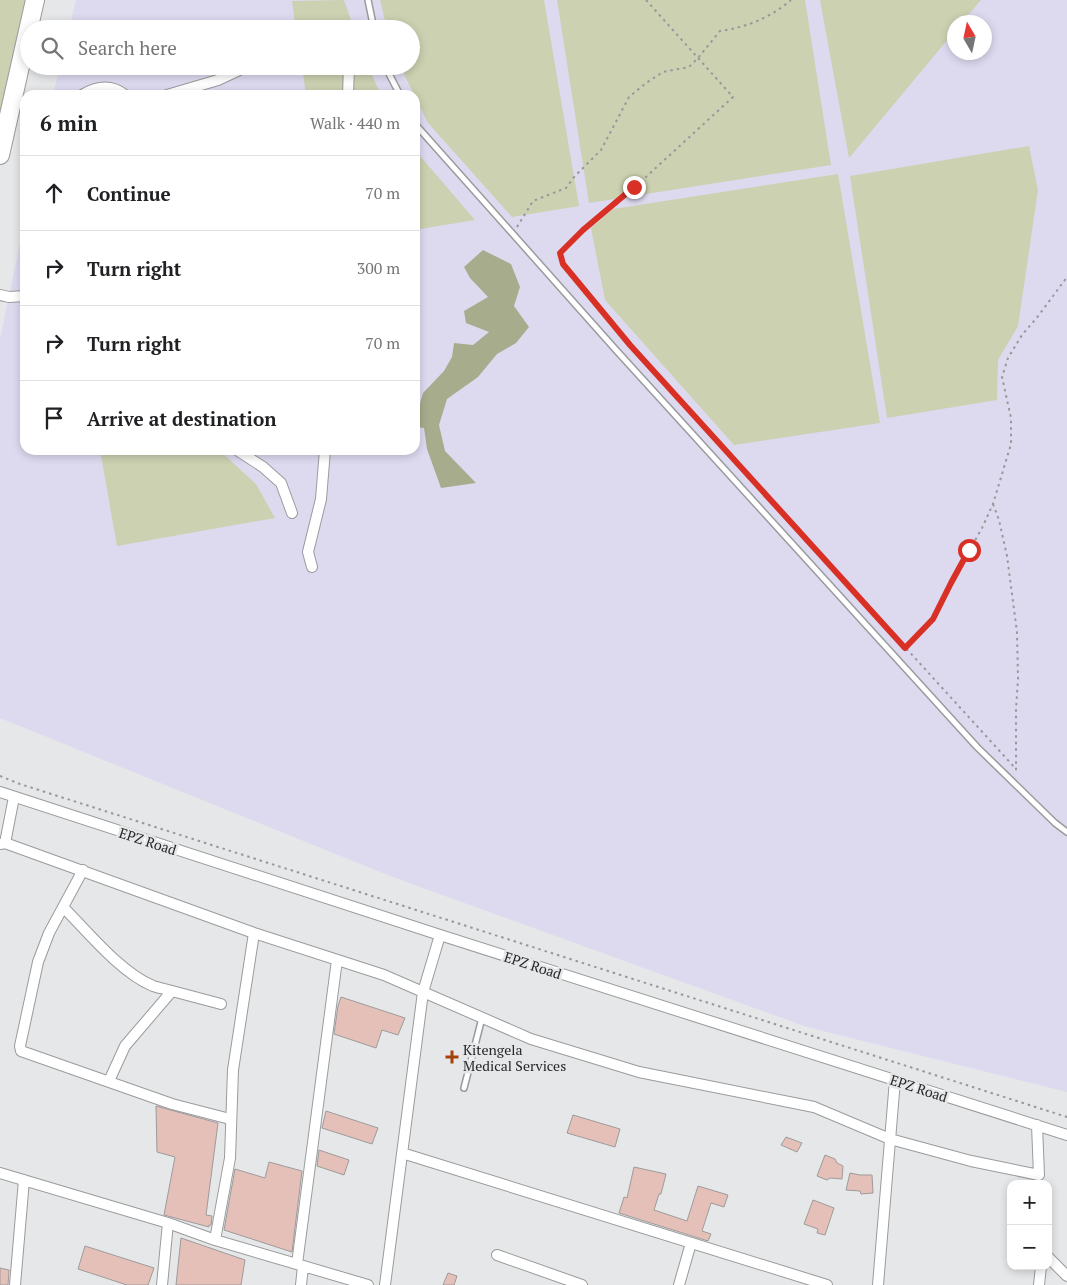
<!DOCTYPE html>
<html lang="en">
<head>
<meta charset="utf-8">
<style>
	body { margin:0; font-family:"PT Serif",serif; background:#f2f2f2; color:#202124 }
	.controls { position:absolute; right:15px; bottom:15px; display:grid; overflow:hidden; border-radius:10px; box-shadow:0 2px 8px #0003 }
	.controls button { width:45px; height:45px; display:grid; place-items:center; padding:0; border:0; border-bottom:1px solid #e0e0e0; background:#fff; color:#202124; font:25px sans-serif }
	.compass { position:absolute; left:947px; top:15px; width:45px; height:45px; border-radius:50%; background:#fff; box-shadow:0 2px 8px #0003; rotate:351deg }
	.stop { position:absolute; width:15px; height:15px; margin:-11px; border:4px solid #d93025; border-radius:50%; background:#fff }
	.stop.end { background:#d93025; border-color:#fff; box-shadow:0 1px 5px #0008 }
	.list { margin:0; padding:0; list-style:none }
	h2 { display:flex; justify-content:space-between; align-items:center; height:65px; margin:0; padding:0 20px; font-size:21px }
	h2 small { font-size:16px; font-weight:400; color:#757577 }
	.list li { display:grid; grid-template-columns:32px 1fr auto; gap:15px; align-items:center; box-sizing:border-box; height:75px; padding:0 20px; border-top:1px solid #e0e0e0 }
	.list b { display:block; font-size:19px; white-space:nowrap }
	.list em { font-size:16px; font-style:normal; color:#757577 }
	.icon { flex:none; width:28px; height:28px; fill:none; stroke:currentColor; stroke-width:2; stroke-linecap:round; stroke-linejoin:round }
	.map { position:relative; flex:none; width:1067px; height:1285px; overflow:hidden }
	.search { position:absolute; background:#fff; box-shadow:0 2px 8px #0003; left:20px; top:20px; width:400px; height:55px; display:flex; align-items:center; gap:12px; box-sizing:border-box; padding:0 18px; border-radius:28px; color:#757577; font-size:19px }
	.panel { position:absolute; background:#fff; box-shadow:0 2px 8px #0003; left:20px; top:90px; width:400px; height:365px; border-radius:15px }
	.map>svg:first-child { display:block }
	.industrial { fill:#dddaf0; fill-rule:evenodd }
	.green { fill:#ccd1b1 }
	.forest { fill:#a7ac8d }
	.building { fill:#e5c0b9; stroke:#9e9b9a }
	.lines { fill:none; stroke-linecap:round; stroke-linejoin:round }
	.lane-casing { stroke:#999b9c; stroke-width:8 }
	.street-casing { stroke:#999b9c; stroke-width:12 }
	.highway-casing { stroke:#999b9c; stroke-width:20 }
	.path { stroke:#969899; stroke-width:2; stroke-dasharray:2.5 4; stroke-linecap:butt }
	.lane { stroke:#fff; stroke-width:5 }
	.street { stroke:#fff; stroke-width:10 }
	.highway { stroke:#fff; stroke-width:18 }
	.route { stroke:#d93025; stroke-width:6 }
	.poi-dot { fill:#a54208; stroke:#e5e7e9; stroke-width:2 }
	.labels { text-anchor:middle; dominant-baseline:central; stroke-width:5; stroke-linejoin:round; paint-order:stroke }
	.street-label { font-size:14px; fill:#262727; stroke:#e5e7e9 }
	.poi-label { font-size:14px; fill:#262727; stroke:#e5e7e9; text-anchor:start }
</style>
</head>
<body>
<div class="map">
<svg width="1067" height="1285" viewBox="0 0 1067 1285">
	<rect width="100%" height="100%" fill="#e5e7e9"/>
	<path class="industrial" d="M76,0H1067V1092L807,1027L390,876L0,718V339L25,219V450H415V95H53L60,66H411V29H69ZM954,22H984V52H954Z"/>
	<path class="green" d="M0,0H33L0,152Z
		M344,0L354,29H296L292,1Z
		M380,0H544L579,206L512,217L428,123L400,66H411V29H387Z
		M557,0H805L831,165L589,203Z
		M820,0H981L962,22H954V32L849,158Z
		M302,66H368L381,95H306Z
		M1029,146L1038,190L1018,326L998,360L997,400L887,418L850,176Z
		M415,150L475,220L415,230Z
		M838,174L880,423L734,445L605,300L591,228L613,209Z
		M100,450H219L256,484L275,518L117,546Z"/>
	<path class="forest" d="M483,250L511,264L520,287L514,306L529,327L516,343L497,354L478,377L447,399L439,425L445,451L476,483L441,488L427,449L424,428L415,427V420L423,393L444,371L452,357L454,343L473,345L489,332L466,323L464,311L488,297L470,278L464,267Z"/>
	<path class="building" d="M341,997L405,1018L398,1035L382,1030L376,1048L334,1034L338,1006Z
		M156,1106L218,1123L206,1215L212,1216L211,1225H209V1227L164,1215L175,1157L157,1152Z
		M326,1111L378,1128L372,1144L322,1128Z
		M573,1115L620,1129L615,1147L567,1133Z
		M786,1137L802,1143L797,1152L781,1145Z
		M319,1150L349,1160L344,1175L317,1166Z
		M825,1155L835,1159L837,1163L843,1166L842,1179L830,1178L827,1180L817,1176Z
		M269,1162L302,1171L292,1252L224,1230L235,1169L265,1178Z
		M634,1167L666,1174L661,1194H659L654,1210L687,1221L698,1186L728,1195L724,1207L711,1203L702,1231L711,1234L708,1241L619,1213L624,1197L627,1198Z
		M850,1173L860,1175H872L873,1193L861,1194L860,1191L846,1190Z
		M813,1200L834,1208L825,1235L817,1233L818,1229L804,1224Z
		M181,1238L245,1260L241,1285H176Z
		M85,1246L154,1268L148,1285H127L78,1269Z
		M0,1268L9,1270L8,1285H0Z
		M448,1273L457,1276L454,1285H443Z"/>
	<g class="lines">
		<defs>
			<path id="lane" d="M368,0L374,29
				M385,66L400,95
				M415,124L616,350L977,747L1055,823L1067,832
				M464,1088L482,1018"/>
			<path id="street" d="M82,95C97,86 111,84 125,95
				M167,95L218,80L248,66
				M348,95L349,66
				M0,295L9,297L25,296
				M237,450L263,467L281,483L292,513
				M312,567L308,552L321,499L325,450
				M0,792L440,935L1067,1135
				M5,843L254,933L384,975L531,1039L639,1072L814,1107L890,1139L971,1161L1039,1175L1037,1125
				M0,844L5,843L14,797
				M83,870L49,933L38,962L20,1046L21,1051L172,1104L230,1119
				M63,907C88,932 121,973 153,986C159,988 166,989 172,991
				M109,1081L125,1046L172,991L221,1004
				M402,1153L827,1285
				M0,1173L168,1223L215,1240L368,1285
				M215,1240L230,1158L233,1070L254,933
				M497,1255L582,1285
				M1048,1257L1067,1276
				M297,1264L337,960
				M15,1285L24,1180
				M162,1285L168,1223
				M301,1285L303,1266
				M385,1285L423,992L440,935
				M679,1285L691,1243
				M878,1285L895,1080
				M1039,1285L1041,1266"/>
			<path id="highway" d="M0,155L35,0"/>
		</defs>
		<use href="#lane" class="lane-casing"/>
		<use href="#street" class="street-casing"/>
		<use href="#highway" class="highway-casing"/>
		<path class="path" d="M646,0L733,97L635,187L583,230L560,253L563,263L630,345L1016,769
			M517,227L533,201L566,188L574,177L601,150L629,97L646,83L663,72L689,67L698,58L720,31C747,27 770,18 791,0
			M993,504L999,520L1007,556L1017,632L1018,679L1016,709V773
			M905,648L933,619L951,583L982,528L993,504L1011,444V418L1002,377L1008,358L1022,335L1039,315L1067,277
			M0,776L20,784L1067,1117"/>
		<use href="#lane" class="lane"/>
		<use href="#street" class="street"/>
		<use href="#highway" class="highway"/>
	</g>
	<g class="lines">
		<path class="route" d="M634,187L583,230L560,253L563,264L630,345L905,648L933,619L951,583L969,550"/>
	</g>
	<path class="poi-dot" d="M449.5 1049.5h5v5h5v5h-5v5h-5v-5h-5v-5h5z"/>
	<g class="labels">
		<g class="street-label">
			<text transform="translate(148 841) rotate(18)">EPZ Road</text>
			<text transform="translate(533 965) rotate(18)">EPZ Road</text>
			<text transform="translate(919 1088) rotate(18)">EPZ Road</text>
		</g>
		<g class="poi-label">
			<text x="463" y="1049">Kitengela<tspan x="463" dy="16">Medical Services</tspan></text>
		</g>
	</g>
</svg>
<div class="controls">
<button>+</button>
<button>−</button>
</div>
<svg class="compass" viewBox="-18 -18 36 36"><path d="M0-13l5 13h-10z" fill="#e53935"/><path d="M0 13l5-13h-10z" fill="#757577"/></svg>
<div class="stop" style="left:969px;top:550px"></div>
<div class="stop end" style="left:634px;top:187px"></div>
<div class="search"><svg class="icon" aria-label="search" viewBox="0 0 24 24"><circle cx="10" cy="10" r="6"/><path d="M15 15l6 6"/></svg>Search here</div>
<section class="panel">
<h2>6 min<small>Walk · 440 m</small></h2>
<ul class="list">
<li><svg class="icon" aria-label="ahead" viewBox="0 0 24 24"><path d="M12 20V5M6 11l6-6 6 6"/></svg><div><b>Continue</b></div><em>70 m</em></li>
<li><svg class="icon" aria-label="right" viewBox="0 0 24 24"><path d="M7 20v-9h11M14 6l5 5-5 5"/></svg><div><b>Turn right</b></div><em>300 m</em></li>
<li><svg class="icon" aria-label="right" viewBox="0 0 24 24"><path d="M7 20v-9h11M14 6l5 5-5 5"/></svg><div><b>Turn right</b></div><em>70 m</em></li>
<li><svg class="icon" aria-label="arrive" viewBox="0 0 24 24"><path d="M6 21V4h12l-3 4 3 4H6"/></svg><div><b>Arrive at destination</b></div></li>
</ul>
</section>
</div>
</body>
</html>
